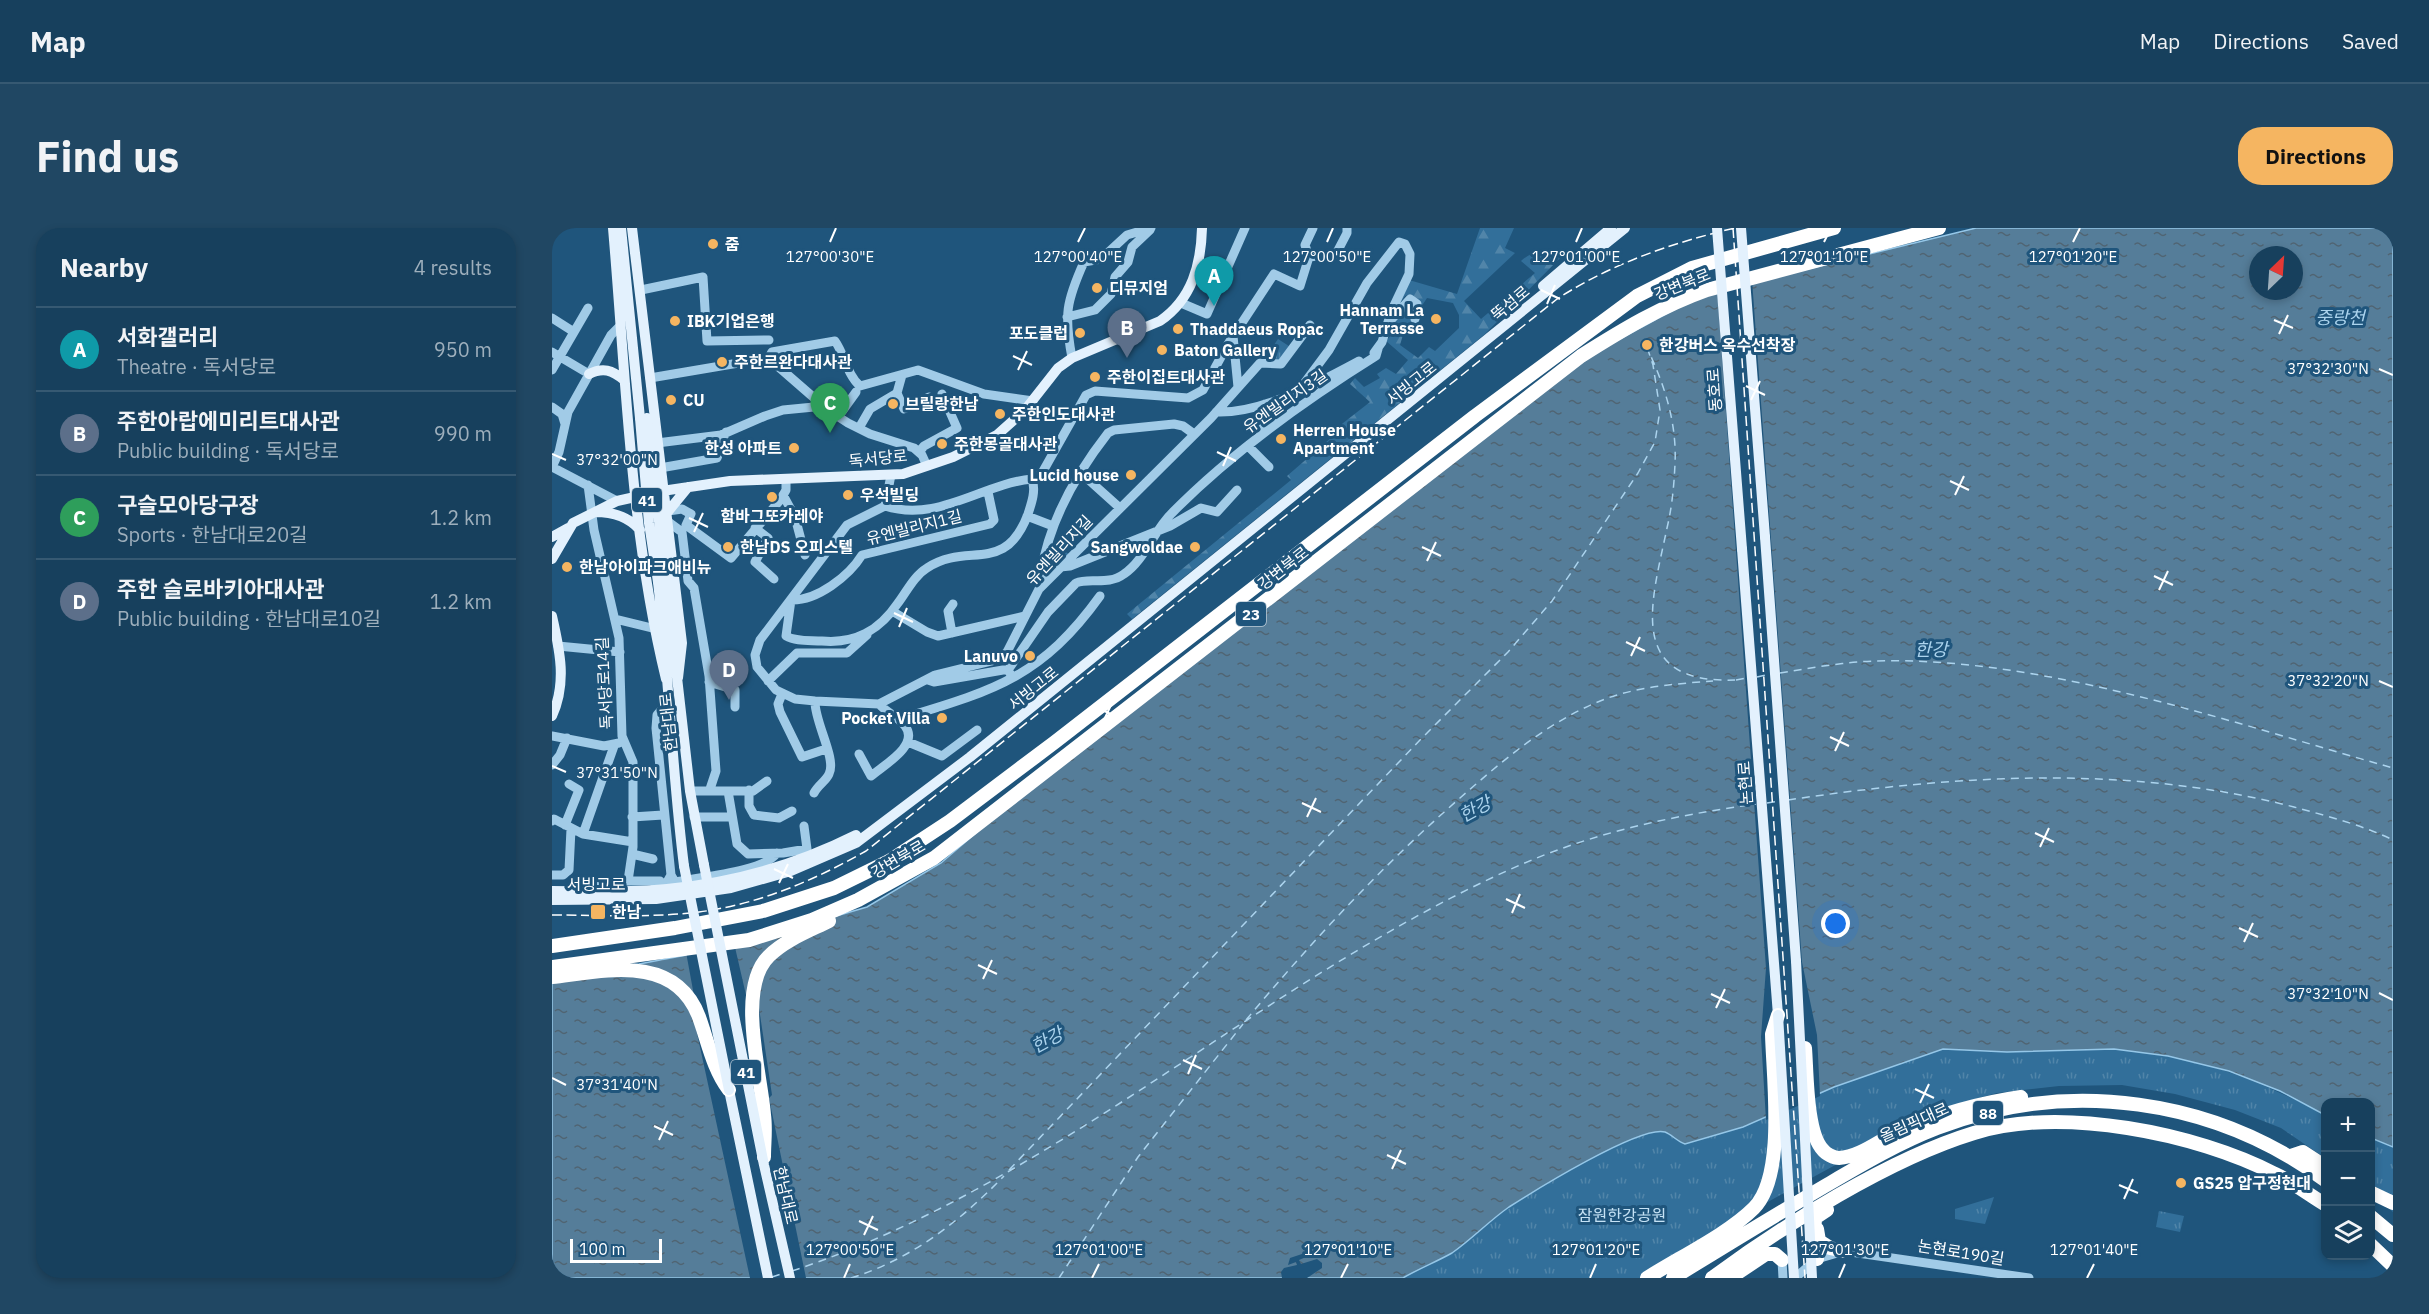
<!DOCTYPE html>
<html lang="en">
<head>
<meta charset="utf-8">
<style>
	body { margin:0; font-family:"IBM Plex Sans","Noto Sans KR",sans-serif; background:#204763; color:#f1f3f6 }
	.controls { position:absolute; right:18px; bottom:18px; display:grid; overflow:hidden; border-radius:12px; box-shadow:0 3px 9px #0003 }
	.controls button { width:54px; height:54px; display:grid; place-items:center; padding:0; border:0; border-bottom:2px solid #365972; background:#17405d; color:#f1f3f6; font:30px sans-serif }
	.compass { position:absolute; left:1697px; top:18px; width:54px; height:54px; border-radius:50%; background:#17405d; box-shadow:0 3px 9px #0003; rotate:25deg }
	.scale { position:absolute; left:18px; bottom:15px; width:92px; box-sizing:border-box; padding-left:6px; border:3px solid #fff; border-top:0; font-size:16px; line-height:21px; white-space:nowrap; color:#fff; -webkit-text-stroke:4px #1f557c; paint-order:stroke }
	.you { position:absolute; left:1284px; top:696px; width:21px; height:21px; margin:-15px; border:4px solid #fff; border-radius:50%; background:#1a73e8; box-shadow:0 0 0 9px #1a73e833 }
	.badge { display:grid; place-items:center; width:39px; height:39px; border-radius:50%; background:#f5b561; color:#fff; font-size:20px; font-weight:700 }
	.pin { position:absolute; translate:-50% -50px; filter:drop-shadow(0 2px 3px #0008) }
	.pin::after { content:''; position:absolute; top:32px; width:21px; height:18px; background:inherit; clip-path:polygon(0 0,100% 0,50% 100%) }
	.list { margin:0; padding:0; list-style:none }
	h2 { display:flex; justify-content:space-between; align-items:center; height:78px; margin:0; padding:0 24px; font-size:26px }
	h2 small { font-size:20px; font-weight:400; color:#9eafbc }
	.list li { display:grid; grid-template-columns:39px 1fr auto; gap:18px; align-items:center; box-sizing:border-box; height:84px; padding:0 24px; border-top:2px solid #365972 }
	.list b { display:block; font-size:22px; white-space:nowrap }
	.list p { margin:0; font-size:20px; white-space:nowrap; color:#9eafbc }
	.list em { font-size:20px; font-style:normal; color:#9eafbc }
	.icon { flex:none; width:33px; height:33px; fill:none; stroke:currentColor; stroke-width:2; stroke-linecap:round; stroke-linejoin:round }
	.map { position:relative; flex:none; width:1841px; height:1050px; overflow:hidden; border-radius:24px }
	header { display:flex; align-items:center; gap:36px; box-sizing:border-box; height:84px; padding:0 30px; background:#17405d; border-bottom:2px solid #365972 }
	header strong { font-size:28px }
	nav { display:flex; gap:33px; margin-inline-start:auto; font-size:21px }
	.intro { display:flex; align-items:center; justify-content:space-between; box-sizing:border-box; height:144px; padding:0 36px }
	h1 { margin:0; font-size:42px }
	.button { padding:15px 27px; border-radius:24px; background:#f5b561; color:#111; font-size:21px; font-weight:700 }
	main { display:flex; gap:36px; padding:0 36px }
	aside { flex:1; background:#17405d; border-radius:24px; box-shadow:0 3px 9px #0003 }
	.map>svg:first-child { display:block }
	.forest { fill:url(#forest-firs) }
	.park { fill:url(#park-tufts) }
	.water { fill:url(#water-ripples); stroke:#95c7e8; stroke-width:1.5; fill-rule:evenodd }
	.pier { fill:#1f557c }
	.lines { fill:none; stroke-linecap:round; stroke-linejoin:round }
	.ferry { stroke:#acd4ee; stroke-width:1.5; stroke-dasharray:8 6; stroke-linecap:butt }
	.minor { stroke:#a1cbe7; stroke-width:9 }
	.major { stroke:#e3f1fd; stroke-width:10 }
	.highway { stroke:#fff; stroke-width:14 }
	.rail { stroke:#fff; stroke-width:1.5; stroke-dasharray:10 4.5; stroke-linecap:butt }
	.major-bridge { stroke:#e3f1fd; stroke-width:10 }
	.ticks { fill:none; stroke:#fff; stroke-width:2 }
	.poi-dot { fill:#f5b561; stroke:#1f557c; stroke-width:2 }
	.labels { text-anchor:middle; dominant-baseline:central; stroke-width:6; stroke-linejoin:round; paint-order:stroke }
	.shield { fill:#1f557c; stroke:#bcccd8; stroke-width:1.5 }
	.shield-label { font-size:15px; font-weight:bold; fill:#fff }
	.poi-label { font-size:16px; font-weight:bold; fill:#fff; stroke:#1f557c; text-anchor:start }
	.street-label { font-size:16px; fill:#fff; stroke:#1f557c }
	.park-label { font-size:16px; fill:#c5e2f5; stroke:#1f557c }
	.water-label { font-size:18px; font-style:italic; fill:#acd4ee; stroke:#1f557c }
	.ticks-label { font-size:15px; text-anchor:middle; fill:#fff; stroke:#1f557c; stroke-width:6; stroke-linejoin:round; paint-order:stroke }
</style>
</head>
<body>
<header>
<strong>Map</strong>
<nav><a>Map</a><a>Directions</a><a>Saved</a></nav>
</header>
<div class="intro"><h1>Find us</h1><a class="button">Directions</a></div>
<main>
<aside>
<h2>Nearby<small>4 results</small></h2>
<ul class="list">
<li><span class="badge" style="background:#0f9aa8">A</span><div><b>서화갤러리</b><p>Theatre · 독서당로</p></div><em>950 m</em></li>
<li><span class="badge" style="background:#5c6f8a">B</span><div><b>주한아랍에미리트대사관</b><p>Public building · 독서당로</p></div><em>990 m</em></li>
<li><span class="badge" style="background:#2e9e5b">C</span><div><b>구슬모아당구장</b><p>Sports · 한남대로20길</p></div><em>1.2 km</em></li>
<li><span class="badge" style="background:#5c6f8a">D</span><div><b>주한 슬로바키아대사관</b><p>Public building · 한남대로10길</p></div><em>1.2 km</em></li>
</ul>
</aside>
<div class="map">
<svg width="1841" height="1050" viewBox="0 0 1841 1050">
	<defs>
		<pattern id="forest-firs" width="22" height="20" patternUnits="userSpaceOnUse" patternTransform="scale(1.5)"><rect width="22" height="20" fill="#326f9a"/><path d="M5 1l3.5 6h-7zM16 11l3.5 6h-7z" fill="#5185a9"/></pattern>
		<pattern id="park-tufts" width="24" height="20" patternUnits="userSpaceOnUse" patternTransform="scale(1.5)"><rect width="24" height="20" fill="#326f9a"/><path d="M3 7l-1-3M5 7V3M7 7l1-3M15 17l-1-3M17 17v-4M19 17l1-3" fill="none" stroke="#5185a9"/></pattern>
		<pattern id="water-ripples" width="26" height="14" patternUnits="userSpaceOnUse" patternTransform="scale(1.5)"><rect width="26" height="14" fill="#557d99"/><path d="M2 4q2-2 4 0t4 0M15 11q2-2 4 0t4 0" fill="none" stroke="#506472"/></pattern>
	</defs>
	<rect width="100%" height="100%" fill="#1f557c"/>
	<path class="forest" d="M928,0H962L953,20L963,25L912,73L929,91L983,45L969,33C982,21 994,22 1009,29L933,106L580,391L575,386L739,252L735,248L788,202L786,199L818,174L798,156L803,150L812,159L828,150L825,146L834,140L844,146L856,132L834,113L841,105L842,95L860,74L862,84L857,100H853L848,117L866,130L877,119L883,123L907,100V87L901,75L875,70L869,79L867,74L859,66L853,68L840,87L857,52L905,66Z"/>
	<path class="park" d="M726,111L740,120L727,133L713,130Z
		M496,314L517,326L497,347L491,341Z
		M1391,821C1412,822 1434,824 1455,824C1490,824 1525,819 1561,821C1637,824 1707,852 1773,887V930L1729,900L1683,882L1623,866L1570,857L1507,858L1445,865L1398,878L1287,935L1177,995L1088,1050H851C866,1041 884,1034 900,1025C920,1011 937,993 958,979C982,963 1088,897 1114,904C1120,906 1126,914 1133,916L1191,899L1282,859Z
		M1818,910L1841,919V984L1819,964Z
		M1442,969L1433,996L1403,991V981Z
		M1607,983L1632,988L1628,1004L1604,999Z"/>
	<path class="water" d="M1424,0H1841V919L1819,910L1818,874H1774L1773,887L1728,863L1677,843L1616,828L1562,821L1455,824L1391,821L1282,859L1191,899L1133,916C1126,914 1119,906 1113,904C1088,897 982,963 957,979C937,993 920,1011 900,1025C884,1034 866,1041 851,1050H0V748L87,736L182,718L315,679L389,635L481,556L1027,133L1149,67ZM1706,27H1742V63H1706Z"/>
	<path class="pier" d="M1200,52L1250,734L1265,807L1268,868L1214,892L1209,809L1214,740L1165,60Z
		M182,715L197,780H207L220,867L217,870L254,1050H198L143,796L147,795L134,724Z
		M750,1026L754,1029L747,1032L749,1036L765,1031L770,1035V1040L755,1050H730L729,1044L732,1040L745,1037L744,1034L736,1037L738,1030Z"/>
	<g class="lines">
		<path class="ferry" d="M1228,445C1259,440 1291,434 1323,433C1489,428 1681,495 1841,540
			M1205,449L1218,446
			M1184,452L1194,450
			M1236,572C1404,547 1576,536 1742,579C1775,588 1810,597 1841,612
			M1215,575L1228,573
			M694,792C760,713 830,638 908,570C949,534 991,498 1041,476C1078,459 1121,456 1161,453
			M457,942L868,512L956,424L1000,373L1086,245L1103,214L1108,182L1101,137L1096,122C1113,158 1125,196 1123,236C1122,258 1120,279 1115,300C1100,373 1072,456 1183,452
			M240,1043C503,956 708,754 959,641C1038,605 1119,588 1204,576
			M220,1049L232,1045
			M299,1050C360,1031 408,993 452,948
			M507,1050L586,929L691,796"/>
		<path class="minor" d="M757,29L784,26L795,5V0
			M89,62L151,49L155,113L217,112
			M629,75L655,86L693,0
			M515,89L543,82L559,66L563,49L576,34L580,19L598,2
			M0,90L22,104
			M839,92L858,71L865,76L863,91
			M681,108L686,159
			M0,124L37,146
			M520,130C512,87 514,74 532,34L549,31L575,7L599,0
			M215,133L220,124L283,113C293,127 295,147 308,158L366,142L432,166L481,173
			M0,142L36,80
			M98,150L210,131L222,135L276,182L296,195L318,206L362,220L370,227L375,238
			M748,161L777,122L815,55L847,14L853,16L858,26L857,46L839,84L830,114L822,125
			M345,165L352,181L377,169
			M0,179L10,186L13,196
			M664,184C710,186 768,154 807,133
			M286,189L304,164
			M307,200L318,181L345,165L350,147
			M708,208L713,191V176
			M105,215L169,207L213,188L231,182L262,179L267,174
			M696,218L717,239
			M367,224L372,218L405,200L390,166
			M0,239L7,224L16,184L59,107L69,97
			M0,239L65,273
			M108,240L165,230L174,204
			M529,245L568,280
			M339,247L333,278L295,297L208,412L203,427L205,439L224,462L243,471L263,473L327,476L383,447L448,431L455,424L487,361L659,190L708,135L729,136L758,97
			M36,257L42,302L67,410L70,508L81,534V619L76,653
			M436,264L442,292L438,296L310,327C297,348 265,373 239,372L234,408C244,414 259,412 270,413C303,416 327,403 346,375C355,363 362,348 375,340C416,313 453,348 476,286C480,274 484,262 480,251
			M231,267L243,289L253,327
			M333,278C386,295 429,256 480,251L490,245L534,167L543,163L636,170L651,162L676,116L722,46L748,58L757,29L753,17L761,0
			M116,283L130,281L139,286L134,297L179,330L229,271L234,262V251
			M475,288L501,298
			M115,293L130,304L136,353L142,360L157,448L164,543L158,561
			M203,300L216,310L203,334L222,351
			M508,339L518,338L618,298L649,280L665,284L685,262
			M499,348L492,349L489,345C497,294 524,246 556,205L562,202L622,196L631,198L642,206
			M340,383L375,404L386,408L473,388
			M63,391L104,401
			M400,405L396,383L401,376
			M6,418L68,424
			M456,442L496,384L524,355C537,349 556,358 572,346C593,332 602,302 620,285C680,224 752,173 824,128L826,121
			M376,452L382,454L451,442H456L459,447
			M216,453L245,425H295L315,407
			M157,454L183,462V479
			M230,466L226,476L228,484L250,529L274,521
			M348,493L354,489C445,462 491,447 548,368
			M0,508L52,518L67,515
			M356,514L390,528L425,502
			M307,526L319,548C332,537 368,517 353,498C347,489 335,485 327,476
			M0,537L8,527L15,510
			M197,562V578L202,587L227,590L240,583
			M138,563H201L215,553
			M176,563L185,616L196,626L231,625L255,621L252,598
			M262,565C266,557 274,553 277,546C285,531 262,493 263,473
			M80,589L111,587
			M142,589H180
			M0,593L2,591L31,606L81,614
			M13,597L27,562L17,556
			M31,606L62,518
			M80,626L101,631
			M0,647H11L17,642L19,601
			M119,647L123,654C146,649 212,644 225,625
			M43,653H108
			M103,659L114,656L119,647L104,500L105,487L111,480L117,479
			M1230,1032L1231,1050
			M1243,1050L1265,1031L1292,1023L1477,1050"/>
		<path class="major" d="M61,0C74,150 78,303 114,451
			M69,0L88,190
			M80,0L130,415L126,450
			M991,58L1059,0
			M37,146C51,139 60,142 72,152
			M43,284C60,284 77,289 88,302
			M114,286L136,259
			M0,309L16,300
			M1213,309L1244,733
			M1190,321L1226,787
			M0,331L21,295L65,273L110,263L178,253L351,246L401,229L445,207L473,182L506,140L520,130L608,93C640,71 649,37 650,0
			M114,353L138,563L152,637
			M106,354C117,449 120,544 132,638
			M0,388C8,423 15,455 0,488
			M0,663C38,663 77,665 115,661C180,655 246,636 304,607
			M0,672L104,671L179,660L239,643L304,615L418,529L1073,0
			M177,862L216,1050"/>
		<path class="highway" d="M0,718L123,700L211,683L282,660L337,633L398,593L503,514L923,188L1085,68L1140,40L1282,0
			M0,739L197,712L260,692L306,672L382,630L1029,128C1070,102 1110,78 1155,62L1387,0
			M0,749C52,743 123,725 147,789C156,814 161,841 177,862
			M1253,820C1255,844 1254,905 1271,922C1274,926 1282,930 1287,930C1309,929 1330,910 1350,902C1389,886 1427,875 1469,869
			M1739,928L1751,924L1774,939
			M212,929C212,915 214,901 212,887C209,846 184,760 217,728C233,712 257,703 277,693
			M1818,964L1841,975
			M1818,988L1841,1007
			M1265,1001L1267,1013L1278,1020L1292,1023
			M1818,1016L1841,1038
			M1265,1031L1262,1010L1263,990L1275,982
			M1095,1050C1128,1029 1176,1006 1202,980C1234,948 1221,850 1220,806L1226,787
			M1121,1050C1171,1019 1222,988 1273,958C1309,937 1346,915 1385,900C1516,850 1662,870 1774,953
			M1160,1050C1232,997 1337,931 1422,905C1509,878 1644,905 1723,946C1741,954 1757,967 1774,977
			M1178,1050L1214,1026H1223L1230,1032"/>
		<path class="rail" d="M1181,0L1253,1050
			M0,687C49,687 99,690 147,684C207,676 261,653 314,623L1005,71C1059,36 1119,15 1183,0"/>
		<path class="major-bridge" d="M1165,0L1190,321
			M1189,0L1213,309
			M88,190L97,295L106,354
			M95,190L114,353
			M152,637L212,937L238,1050
			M132,638L177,862
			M1244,733L1260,1050
			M1226,787L1242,1050"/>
	</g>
	<path class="ticks" d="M278,14L284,0M526,14L533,0M775,14L781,0M1024,14L1030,0M1272,14L1279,0M1521,14L1528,0M989,62L1008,71M995,76L1003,57M1722,92L1741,100M1727,106L1736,87M461,128L480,137M1827,141L1841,147M466,142L475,123M1194,158L1213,167M1199,172L1208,153M665,224L684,233M0,226L14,232M671,238L679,219M1398,253L1417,262M1403,267L1412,248M137,290L156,299M142,304L151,285M870,319L889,328M875,333L884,314M1602,348L1621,357M1607,362L1616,343M342,385L361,394M347,399L355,380M1074,414L1093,423M1079,428L1088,409M1827,453L1841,459M546,480L565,489M551,494L560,475M1278,509L1297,518M1283,523L1292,504M0,538L14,544M750,575L769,584M755,589L764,570M1483,605L1502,614M1488,619L1497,600M222,641L241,650M227,655L236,636M954,671L973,680M960,685L968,666M1687,700L1706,709M1692,714L1701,695M426,737L445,746M431,751L440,732M1827,765L1841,772M1159,766L1178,775M1164,780L1173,761M631,832L650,841M636,846L644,827M0,850L14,857M1363,861L1382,870M1368,875L1377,856M102,898L121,907M107,912L116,893M835,927L854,936M840,941L849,922M1567,957L1586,965M1572,971L1581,951M307,993L326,1002M312,1007L321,988M292,1050L298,1036M540,1050L547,1036M789,1050L796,1036M1038,1050L1044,1036M1287,1050L1293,1036M1535,1050L1542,1036"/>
	<g class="poi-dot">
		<circle cx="161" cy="16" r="6"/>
		<circle cx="545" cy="60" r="6"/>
		<circle cx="884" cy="91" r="6"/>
		<circle cx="123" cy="93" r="6"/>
		<circle cx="626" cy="101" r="6"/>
		<circle cx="528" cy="105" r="6"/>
		<circle cx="1095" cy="117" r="6"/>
		<circle cx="610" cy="122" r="6"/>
		<circle cx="170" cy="134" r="6"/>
		<circle cx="543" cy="149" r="6"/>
		<circle cx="119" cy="172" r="6"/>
		<circle cx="341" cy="176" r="6"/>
		<circle cx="448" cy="186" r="6"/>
		<circle cx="729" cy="211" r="6"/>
		<circle cx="390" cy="216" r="6"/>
		<circle cx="242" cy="220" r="6"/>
		<circle cx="579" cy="247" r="6"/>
		<circle cx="296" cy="267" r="6"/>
		<circle cx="220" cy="269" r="6"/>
		<circle cx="176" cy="319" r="6"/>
		<circle cx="643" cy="319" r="6"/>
		<circle cx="15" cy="339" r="6"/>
		<circle cx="478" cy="428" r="6"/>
		<circle cx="390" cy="490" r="6"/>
		<rect x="38" y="676" width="16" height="16" rx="3"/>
		<circle cx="1629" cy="955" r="6"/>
	</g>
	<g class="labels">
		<g class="shield">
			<rect x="80" y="260" width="30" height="24" rx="4.5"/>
			<rect x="684" y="374" width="30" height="24" rx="4.5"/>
			<rect x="179" y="832" width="30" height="24" rx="4.5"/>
			<rect x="1421" y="873" width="30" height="24" rx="4.5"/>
		</g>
		<g class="shield-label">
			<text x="95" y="272">41</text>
			<text x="699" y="386">23</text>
			<text x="194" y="844">41</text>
			<text x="1436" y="885">88</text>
		</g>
		<g class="poi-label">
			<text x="173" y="16">줌</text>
			<text x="557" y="60">디뮤지엄</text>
			<text x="872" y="82" text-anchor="end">Hannam La<tspan x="872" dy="18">Terrasse</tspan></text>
			<text x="135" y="93">IBK기업은행</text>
			<text x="638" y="101">Thaddaeus Ropac</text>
			<text x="516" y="105" text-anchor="end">포도클럽</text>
			<text x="1107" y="117">한강버스 옥수선착장</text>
			<text x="622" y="122">Baton Gallery</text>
			<text x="182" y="134">주한르완다대사관</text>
			<text x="555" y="149">주한이집트대사관</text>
			<text x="131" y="172">CU</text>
			<text x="353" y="176">브릴랑한남</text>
			<text x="460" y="186">주한인도대사관</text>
			<text x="741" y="202">Herren House<tspan x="741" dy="18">Apartment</tspan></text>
			<text x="402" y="216">주한몽골대사관</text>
			<text x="230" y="220" text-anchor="end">한성 아파트</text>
			<text x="567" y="247" text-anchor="end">Lucid house</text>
			<text x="308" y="267">우석빌딩</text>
			<text x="220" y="288" text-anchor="middle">함바그또카레야</text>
			<text x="188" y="319">한남DS 오피스텔</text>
			<text x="631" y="319" text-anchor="end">Sangwoldae</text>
			<text x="27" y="339">한남아이파크애비뉴</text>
			<text x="466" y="428" text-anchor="end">Lanuvo</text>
			<text x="378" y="490" text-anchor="end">Pocket Villa</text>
			<text x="60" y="684">한남</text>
			<text x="1641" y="955">GS25 압구정현대</text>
		</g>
		<g class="street-label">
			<text transform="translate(1130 56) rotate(-22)">강변북로</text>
			<text transform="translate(958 75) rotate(-40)">뚝섬로</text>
			<text transform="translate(859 155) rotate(-39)">서빙고로</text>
			<text transform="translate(1162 162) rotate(-94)">동호로</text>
			<text transform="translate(733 173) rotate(-35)">유엔빌리지3길</text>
			<text transform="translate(326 230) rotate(-6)">독서당로</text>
			<text transform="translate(362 299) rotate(-14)">유엔빌리지1길</text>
			<text transform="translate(507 322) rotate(-47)">유엔빌리지길</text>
			<text transform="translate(731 340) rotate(-38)">강변북로</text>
			<text transform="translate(52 455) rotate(-93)">독서당로14길</text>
			<text transform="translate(481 460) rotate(-39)">서빙고로</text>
			<text transform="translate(116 494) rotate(-96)">한남대로</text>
			<text transform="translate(1193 555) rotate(-94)">논현로</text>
			<text transform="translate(346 631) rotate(-30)">강변북로</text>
			<text x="44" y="656">서빙고로</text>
			<text transform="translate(1362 894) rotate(-24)">올림픽대로</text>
			<text transform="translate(234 967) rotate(77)">한남대로</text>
			<text transform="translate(1409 1024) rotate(9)">논현로190길</text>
		</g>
		<g class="park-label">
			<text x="1070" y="987">잠원한강공원</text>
		</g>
		<g class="water-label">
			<text x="1788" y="89">중랑천</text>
			<text x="1379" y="421">한강</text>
			<text transform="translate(923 581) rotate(-28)">한강</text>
			<text transform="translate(495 812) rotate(-28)">한강</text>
		</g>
	</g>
	<g class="ticks-label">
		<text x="278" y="34">127°00'30"E</text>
		<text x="526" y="34">127°00'40"E</text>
		<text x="775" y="34">127°00'50"E</text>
		<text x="1024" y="34">127°01'00"E</text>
		<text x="1272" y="34">127°01'10"E</text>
		<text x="1521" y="34">127°01'20"E</text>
		<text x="1776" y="146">37°32'30"N</text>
		<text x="65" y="237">37°32'00"N</text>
		<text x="1776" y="458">37°32'20"N</text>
		<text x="65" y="550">37°31'50"N</text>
		<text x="1776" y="771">37°32'10"N</text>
		<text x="65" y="862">37°31'40"N</text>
		<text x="1044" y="1027">127°01'20"E</text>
		<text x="298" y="1027">127°00'50"E</text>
		<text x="547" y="1027">127°01'00"E</text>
		<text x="796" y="1027">127°01'10"E</text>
		<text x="1293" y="1027">127°01'30"E</text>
		<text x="1542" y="1027">127°01'40"E</text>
	</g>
</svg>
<div class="controls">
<button>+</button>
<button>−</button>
<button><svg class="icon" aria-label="layers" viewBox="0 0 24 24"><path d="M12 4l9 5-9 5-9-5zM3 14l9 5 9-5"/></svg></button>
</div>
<svg class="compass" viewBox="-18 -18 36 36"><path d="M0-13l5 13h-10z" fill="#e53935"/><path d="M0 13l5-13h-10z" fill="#9eafbc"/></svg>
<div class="scale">100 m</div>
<div class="you"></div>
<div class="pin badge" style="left:662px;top:78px;background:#0f9aa8">A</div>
<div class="pin badge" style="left:575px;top:130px;background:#5c6f8a">B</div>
<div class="pin badge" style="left:278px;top:205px;background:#2e9e5b">C</div>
<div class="pin badge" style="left:177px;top:472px;background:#5c6f8a">D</div>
</div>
</main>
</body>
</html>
